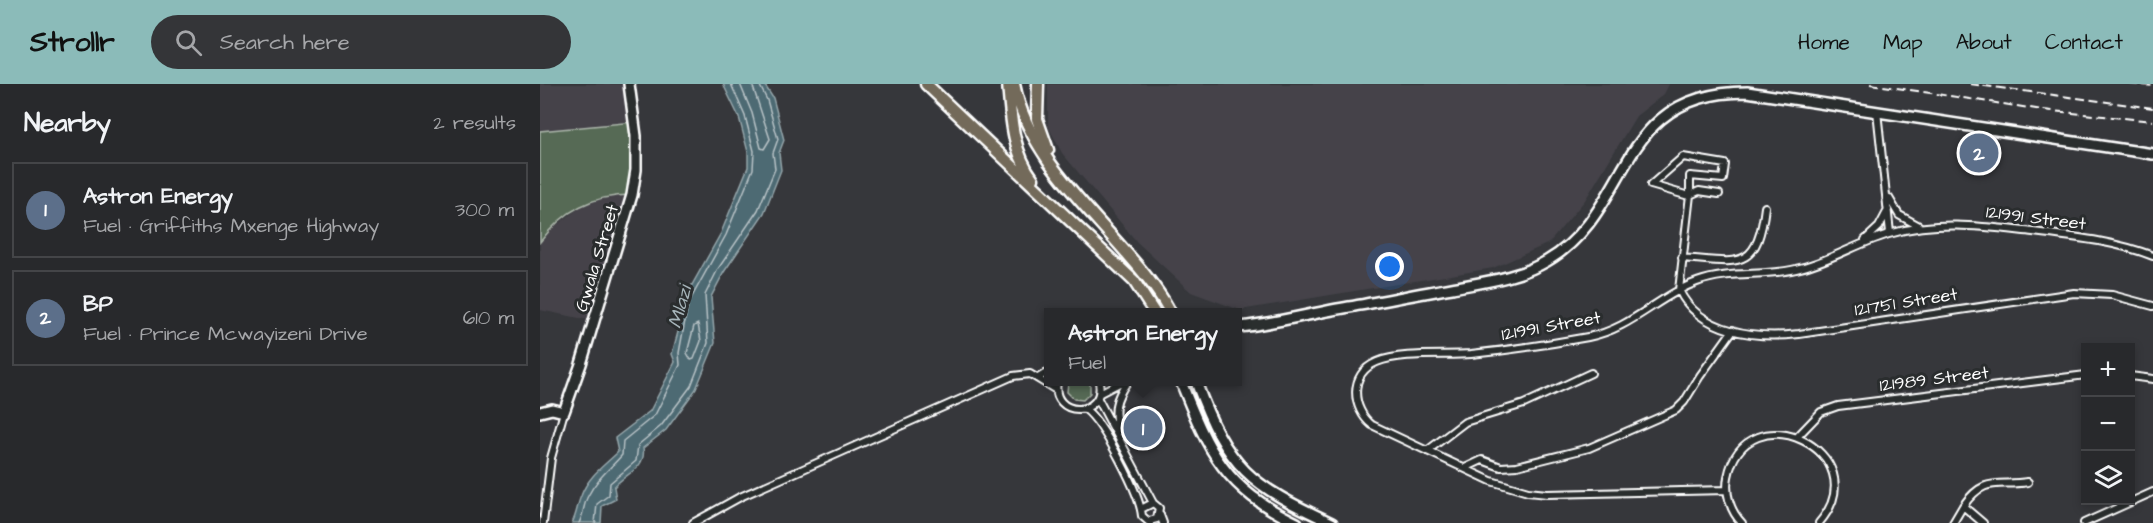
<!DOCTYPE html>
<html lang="en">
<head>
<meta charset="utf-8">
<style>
	body { margin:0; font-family:"Architects Daughter",sans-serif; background:#343538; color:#f1f3f6 }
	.controls { position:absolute; right:18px; bottom:18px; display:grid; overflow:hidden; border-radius:0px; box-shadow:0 3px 9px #0003 }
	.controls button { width:54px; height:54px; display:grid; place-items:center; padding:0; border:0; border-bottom:2px solid #444548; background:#28292c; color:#f1f3f6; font:30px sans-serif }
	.you { position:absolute; left:850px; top:183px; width:21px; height:21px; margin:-15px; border:4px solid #fff; border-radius:50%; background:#1a73e8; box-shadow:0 0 0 9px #1a73e833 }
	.badge { display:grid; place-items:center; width:39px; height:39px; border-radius:50%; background:#8bbbb9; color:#fff; font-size:20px; font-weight:700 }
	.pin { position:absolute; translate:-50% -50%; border:3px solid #fff; box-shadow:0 2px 6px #0006 }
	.popup { position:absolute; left:504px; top:224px; width:198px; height:78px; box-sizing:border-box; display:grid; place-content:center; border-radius:0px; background:#28292c; filter:drop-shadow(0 2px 4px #0005); font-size:20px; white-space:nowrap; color:#a5a6a9 }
	.popup b { font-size:22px; color:#f1f3f6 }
	.popup::after { content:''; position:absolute; left:50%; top:100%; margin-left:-12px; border:12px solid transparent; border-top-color:#28292c }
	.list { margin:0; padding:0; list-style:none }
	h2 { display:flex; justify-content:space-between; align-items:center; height:78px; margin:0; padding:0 24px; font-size:26px }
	h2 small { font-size:20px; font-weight:400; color:#a5a6a9 }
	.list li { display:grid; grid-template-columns:39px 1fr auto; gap:18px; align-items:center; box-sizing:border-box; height:96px; margin:0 12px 12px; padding:0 12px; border:2px solid #444548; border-radius:0px }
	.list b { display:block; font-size:22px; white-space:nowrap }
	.list p { margin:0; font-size:20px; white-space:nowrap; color:#a5a6a9 }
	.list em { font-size:20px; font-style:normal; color:#a5a6a9 }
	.icon { flex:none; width:33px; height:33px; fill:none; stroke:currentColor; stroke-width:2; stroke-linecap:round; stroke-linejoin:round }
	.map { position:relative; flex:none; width:1613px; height:439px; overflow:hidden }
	header { display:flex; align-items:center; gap:36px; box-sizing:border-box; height:84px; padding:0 30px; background:#8bbbb9; color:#111 }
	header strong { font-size:28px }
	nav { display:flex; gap:33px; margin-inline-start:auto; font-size:21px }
	.search { width:420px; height:54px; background:#343538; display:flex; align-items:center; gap:15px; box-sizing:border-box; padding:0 21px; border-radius:33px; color:#a5a6a9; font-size:22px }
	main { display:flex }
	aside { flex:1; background:#28292c }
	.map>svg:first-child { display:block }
	.built { fill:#45434a }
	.green { fill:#576b55; stroke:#abb5aa; stroke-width:1.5 }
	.water { fill:#4e6a73; stroke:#95a6ab; stroke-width:1.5 }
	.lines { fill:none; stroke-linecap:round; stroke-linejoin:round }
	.shore { stroke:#b8c3c7; stroke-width:1.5 }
	.street-casing { stroke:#fff; stroke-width:10 }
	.secondary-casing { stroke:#fff; stroke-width:14 }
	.primary-casing { stroke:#fff; stroke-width:15 }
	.street { stroke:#2a2d2e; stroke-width:6 }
	.secondary { stroke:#2a2d2e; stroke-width:9 }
	.primary { stroke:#736a5a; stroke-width:10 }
	.rail { stroke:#fff; stroke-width:2; stroke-dasharray:9 4.5; stroke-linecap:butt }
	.labels { text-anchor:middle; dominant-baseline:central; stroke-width:6; stroke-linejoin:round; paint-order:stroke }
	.street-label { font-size:18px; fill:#fff; stroke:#2a2d2e }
	.water-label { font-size:20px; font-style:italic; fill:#a6b4b9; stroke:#2a2d2e }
</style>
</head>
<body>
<header>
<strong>Strollr</strong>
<div class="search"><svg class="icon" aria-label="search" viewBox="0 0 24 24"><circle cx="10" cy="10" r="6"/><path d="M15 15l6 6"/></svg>Search here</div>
<nav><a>Home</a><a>Map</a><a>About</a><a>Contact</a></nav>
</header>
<main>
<aside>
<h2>Nearby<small>2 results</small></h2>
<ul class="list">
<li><span class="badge" style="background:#5c6f8a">1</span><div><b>Astron Energy</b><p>Fuel · Griffiths Mxenge Highway</p></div><em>300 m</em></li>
<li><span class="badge" style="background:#5c6f8a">2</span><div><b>BP</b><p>Fuel · Prince Mcwayizeni Drive</p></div><em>610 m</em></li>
</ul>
</aside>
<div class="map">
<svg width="1613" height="439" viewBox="0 0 1613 439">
	<rect width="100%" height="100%" fill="#36373b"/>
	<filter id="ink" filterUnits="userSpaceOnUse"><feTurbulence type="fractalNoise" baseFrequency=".0167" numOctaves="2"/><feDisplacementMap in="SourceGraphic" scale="12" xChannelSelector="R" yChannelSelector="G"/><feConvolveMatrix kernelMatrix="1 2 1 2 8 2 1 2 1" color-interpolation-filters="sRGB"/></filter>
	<g filter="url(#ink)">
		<path class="built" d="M0,0H88L94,38L0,47Z
			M508,0H1129L1124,10L1096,32L1045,116L1009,159L953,184L700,226L651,208L597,158L522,69L508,42Z
			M92,111L54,237L0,226V158L9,147L48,117L62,112Z"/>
		<path class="green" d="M94,38L92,111C52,111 24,126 0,158V47Z
			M528,298H550V309L543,316L534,315L527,308Z"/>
		<path class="water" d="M183,0H224L233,14L244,56L239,69L241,86L224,129L184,188L171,213L175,259L156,305L126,346L103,364C107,385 84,390 74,403L76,415L62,422L61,439H32C37,430 37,421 41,412C48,392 65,381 78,368L75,354L110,327L135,278L132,270L141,237L142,219L181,149L208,83V68L199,33Z"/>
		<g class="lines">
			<path class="shore" d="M200,0L212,29L221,64L224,65L230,55L212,0
				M158,240L161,257L154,275L151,276L147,269L154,242Z
				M39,439C44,430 43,421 48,412C57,394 70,385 82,371L83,357L115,331L140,281L139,269L148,220L186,151L213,85L214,67L205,32L191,0
				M55,439L57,420L69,411L70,399L96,377L98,361L121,342L151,302L168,259L165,211L178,185L218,126L235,85L233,69L238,55L227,16L219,0"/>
			<defs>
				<path id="street" d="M1337,27L1350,149
					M1111,101L1143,73L1185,80L1183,95L1150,92V111
					M1111,101L1149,112
					M1179,110L1159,107L1150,111L1139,206C1159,249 1217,255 1259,250L1534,209L1572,211L1613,222
					M1349,114L1359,131L1379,142
					M1325,156L1339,143L1348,126
					M1142,174C1197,178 1217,189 1225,123
					M1590,292L1613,295
					M498,294L508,288
					M517,298C510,334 566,334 559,298
					M560,309L581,298
					M558,315L613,419
					M545,325C563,338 600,410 602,432L610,439
					M578,347C573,326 575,315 587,298
					M1258,352L1281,328L1298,322L1546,291
					M887,367L925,338L984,320L1051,289
					M925,384L942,376L961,383L977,382L1049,364L1136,326L1144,318L1160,292L1193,246
					M1187,406L1007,410L988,408L951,397L832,341C812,325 808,290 837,278C861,268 904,272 931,270C970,266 1010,260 1048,253C1091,245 1118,212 1157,198C1188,186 1224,193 1256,185C1290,178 1320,157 1353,149C1400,136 1446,143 1493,148C1534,153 1575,157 1613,172
					M603,424L613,419L619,424L617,435L609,437
					M620,431L623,439
					M3,439L11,374L24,328
					M153,439L200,413L473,292L490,290L516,306
					M1202,439C1190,427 1185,409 1188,393C1205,305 1340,368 1279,439
					M1413,439L1423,422
					M1443,439L1423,422C1445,391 1458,403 1488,398
					M1544,439L1613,408"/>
				<path id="secondary" d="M698,243C734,240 772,229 809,223C843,217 877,210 912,204C944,198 978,194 1007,177C1095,125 1073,8 1207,8L1613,70
					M641,298C669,369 685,405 757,439
					M656,298C688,385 710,401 792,439
					M0,328L12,325L24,328L41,280L92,111L96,86V52L89,0"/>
				<path id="primary" d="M386,0L594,197L614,228
					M468,0C471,33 472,67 493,95
					M474,0C488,70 545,120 590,173C605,190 620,208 630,228
					M498,0L497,35L508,66"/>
			</defs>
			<use href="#street" class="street-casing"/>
			<use href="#secondary" class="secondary-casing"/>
			<use href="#primary" class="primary-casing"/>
			<use href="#street" class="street"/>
			<use href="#secondary" class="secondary"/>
			<use href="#primary" class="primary"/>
			<path class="rail" d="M1330,0L1503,26L1613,37
				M1430,0L1613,24
				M1589,0L1613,2"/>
		</g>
	</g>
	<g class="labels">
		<g class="street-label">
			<text transform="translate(1496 134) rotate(7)">121991 Street</text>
			<text transform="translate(57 174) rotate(-73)">Gwala Street</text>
			<text transform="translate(1366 218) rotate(-9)">121751 Street</text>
			<text transform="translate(1011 242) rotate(-10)">121991 Street</text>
			<text transform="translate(1394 295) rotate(-7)">121989 Street</text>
		</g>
		<g class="water-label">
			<text transform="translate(140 223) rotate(-75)">Mlazi</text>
		</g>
	</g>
</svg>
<div class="controls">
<button>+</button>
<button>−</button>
<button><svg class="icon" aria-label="layers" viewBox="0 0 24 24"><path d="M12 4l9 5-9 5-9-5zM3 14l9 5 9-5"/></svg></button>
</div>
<div class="you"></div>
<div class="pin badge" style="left:603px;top:344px;background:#5c6f8a">1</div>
<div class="popup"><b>Astron Energy</b>Fuel</div>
<div class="pin badge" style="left:1439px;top:69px;background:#5c6f8a">2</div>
</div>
</main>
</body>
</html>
